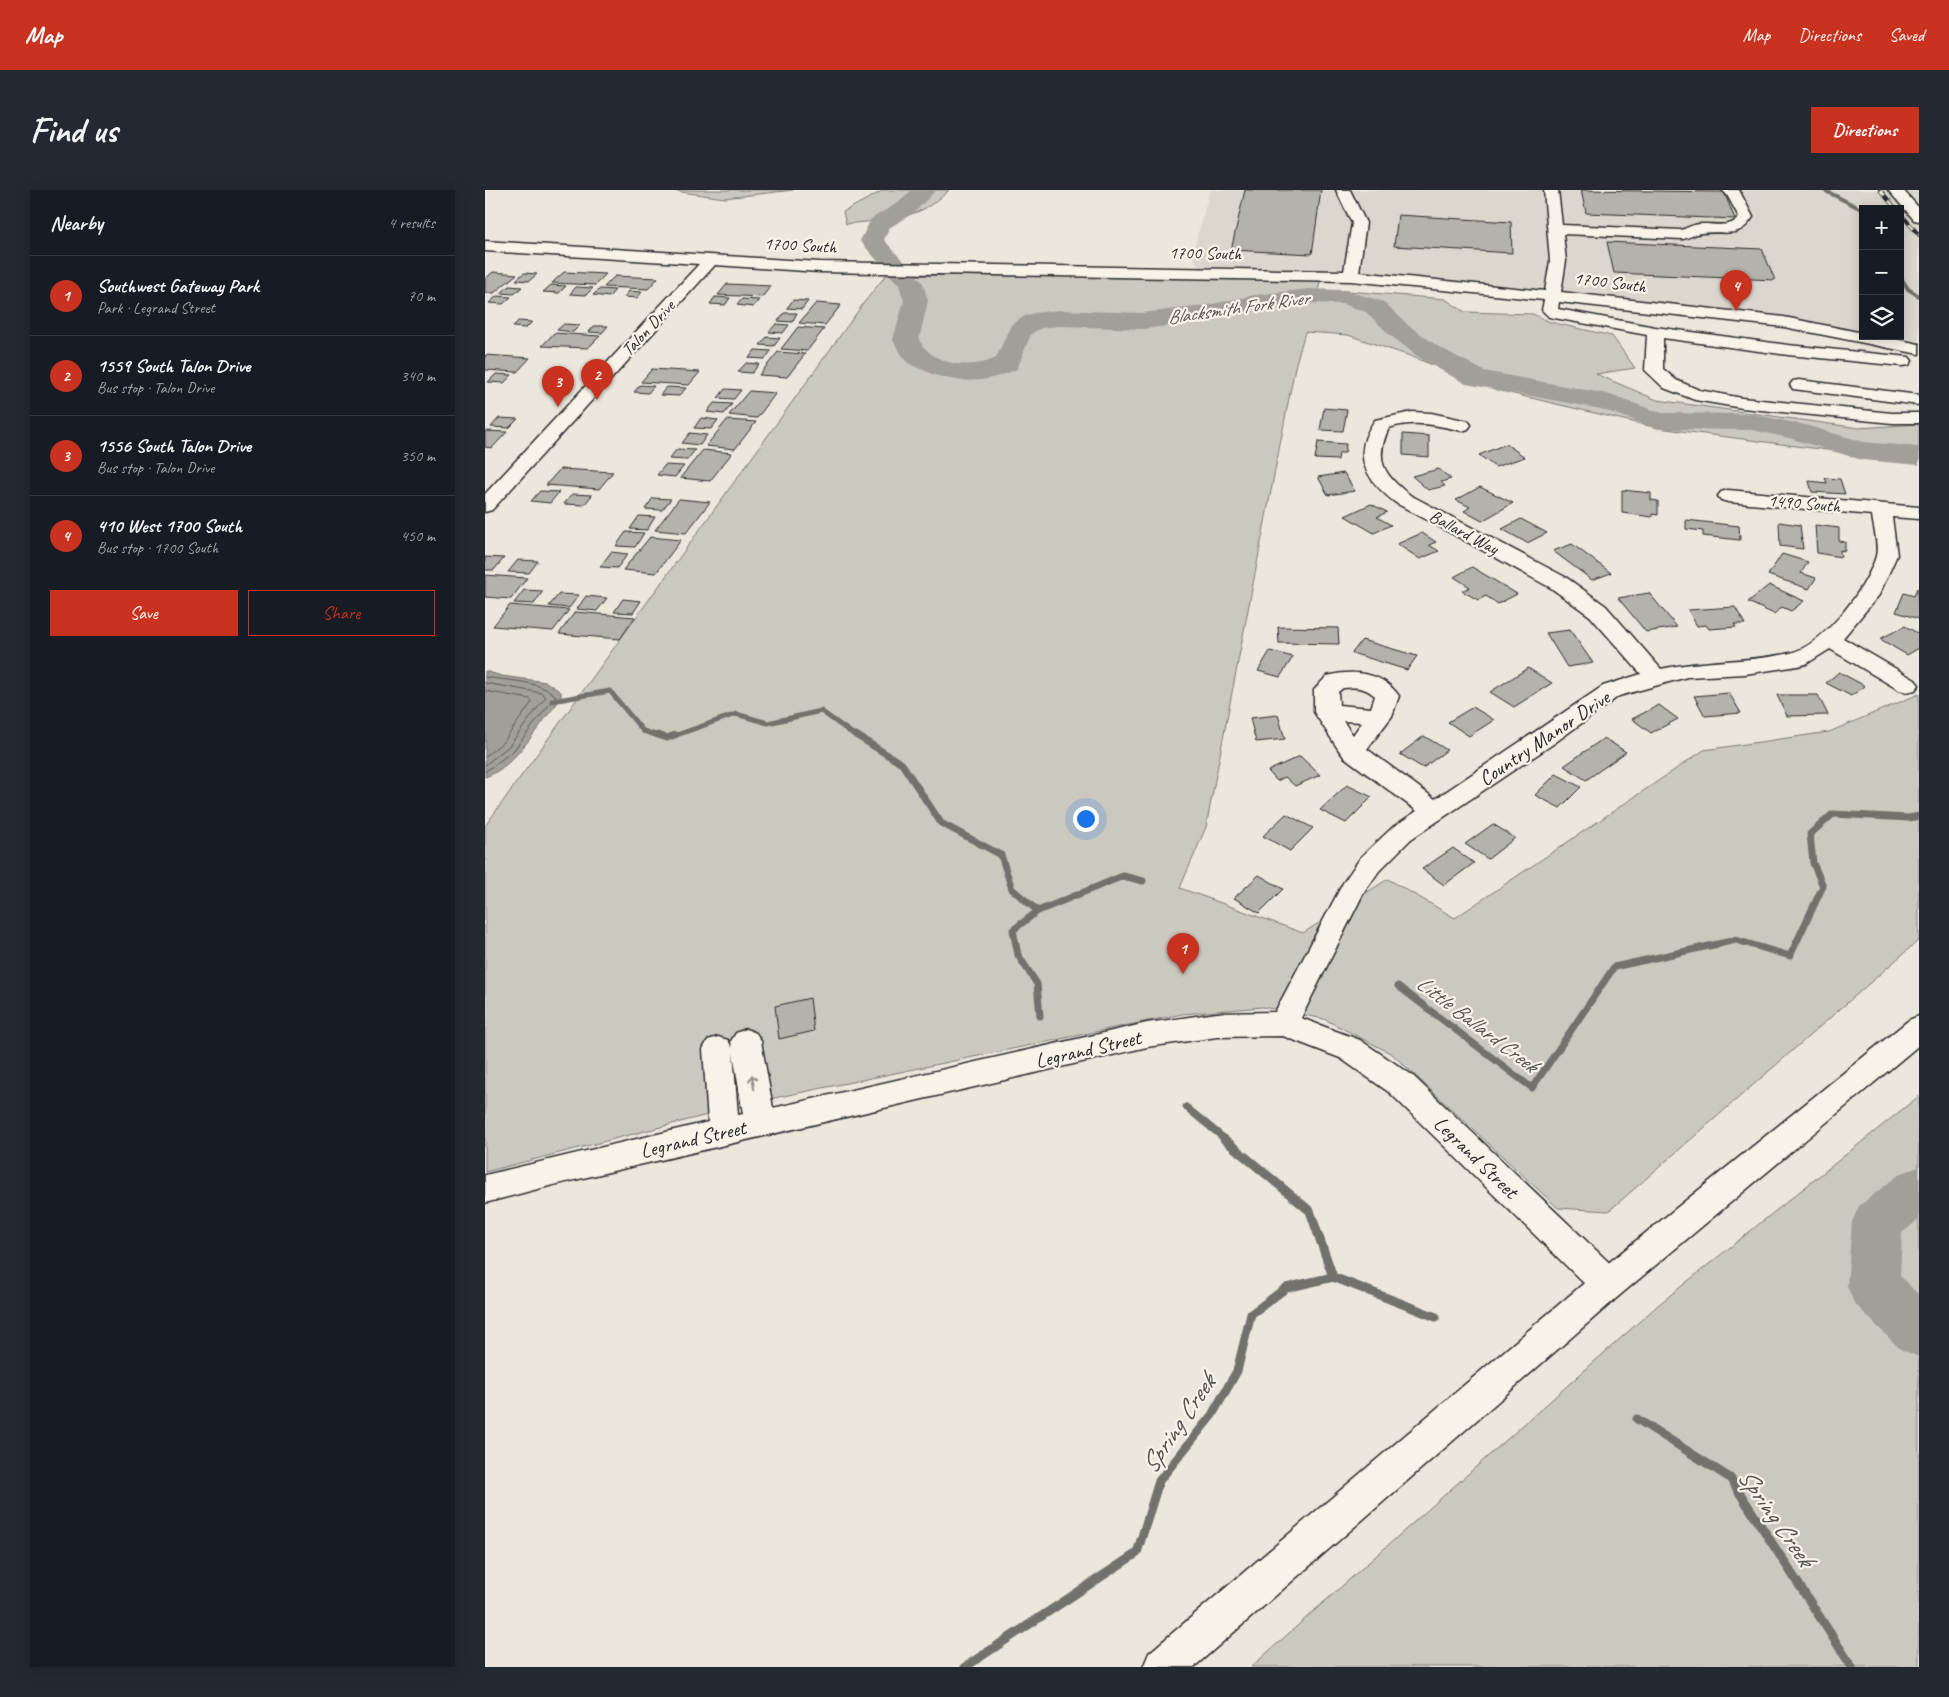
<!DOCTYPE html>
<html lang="en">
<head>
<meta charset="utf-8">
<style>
	body { margin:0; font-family:Caveat,sans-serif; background:#242831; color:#f1f3f6 }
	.controls { position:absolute; right:15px; top:15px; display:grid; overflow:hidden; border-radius:0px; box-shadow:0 2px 12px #0003 }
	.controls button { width:45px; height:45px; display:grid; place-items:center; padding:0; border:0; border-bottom:1px solid #363941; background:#171b24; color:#f1f3f6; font:25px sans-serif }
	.you { position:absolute; left:600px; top:628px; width:18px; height:18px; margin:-12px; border:4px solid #fff; border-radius:50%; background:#1a73e8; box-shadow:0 0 0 8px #1a73e833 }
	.badge { display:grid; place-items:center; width:32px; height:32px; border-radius:50%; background:#c8321e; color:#fff; font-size:16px; font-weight:700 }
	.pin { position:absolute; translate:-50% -41px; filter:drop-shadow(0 1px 2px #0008) }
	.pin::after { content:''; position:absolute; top:26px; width:18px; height:15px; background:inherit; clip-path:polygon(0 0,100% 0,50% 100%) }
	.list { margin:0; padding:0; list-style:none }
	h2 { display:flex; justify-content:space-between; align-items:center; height:65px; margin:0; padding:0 20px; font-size:21px }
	h2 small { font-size:16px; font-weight:400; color:#9ea1a6 }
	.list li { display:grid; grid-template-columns:32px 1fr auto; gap:15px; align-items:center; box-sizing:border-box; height:80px; padding:0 20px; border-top:1px solid #363941 }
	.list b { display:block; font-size:19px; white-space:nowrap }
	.list p { margin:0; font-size:16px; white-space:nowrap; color:#9ea1a6 }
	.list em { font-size:16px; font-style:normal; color:#9ea1a6 }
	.actions { display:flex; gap:10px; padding:15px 20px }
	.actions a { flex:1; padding:11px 0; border:1px solid #c8321e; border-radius:0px; text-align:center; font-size:18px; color:#c8321e }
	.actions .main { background:#c8321e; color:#fff }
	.icon { flex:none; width:28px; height:28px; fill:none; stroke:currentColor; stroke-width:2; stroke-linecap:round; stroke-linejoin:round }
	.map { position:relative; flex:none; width:1434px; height:1477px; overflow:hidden; border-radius:0px }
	header { display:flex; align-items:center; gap:30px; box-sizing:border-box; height:70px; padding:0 25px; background:#c8321e; color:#fff }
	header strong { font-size:24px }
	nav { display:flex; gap:28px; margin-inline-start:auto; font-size:18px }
	.intro { display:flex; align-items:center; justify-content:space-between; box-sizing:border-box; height:120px; padding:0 30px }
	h1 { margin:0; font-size:35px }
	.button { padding:12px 22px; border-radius:0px; background:#c8321e; color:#fff; font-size:18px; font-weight:700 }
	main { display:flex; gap:30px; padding:0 30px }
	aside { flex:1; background:#171b24; border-radius:0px; box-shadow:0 2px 12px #0003 }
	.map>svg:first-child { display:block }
	.built { fill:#dbd7ce }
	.green { fill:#cbc8bf; stroke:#7b7a75 }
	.water { fill:#a29f98; stroke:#72716c }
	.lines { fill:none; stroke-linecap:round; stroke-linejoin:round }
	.shore { stroke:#5b5957; stroke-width:1 }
	.stream-far3 { stroke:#72716c; stroke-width:4 }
	.stream-far2 { stroke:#72716c; stroke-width:5 }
	.stream-far1 { stroke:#72716c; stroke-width:7 }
	.stream { stroke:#72716c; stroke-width:9 }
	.river { fill:#a29f98; fill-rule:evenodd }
	.building { fill:#b5b2ab; stroke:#2b2b2b }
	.minor-casing { stroke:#2b2b2b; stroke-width:3 }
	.highway-casing { stroke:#2b2b2b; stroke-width:3 }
	.minor { fill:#f7f3e8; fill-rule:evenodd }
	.highway { fill:#f7f3e8; fill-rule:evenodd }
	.rail-casing { stroke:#2b2b2b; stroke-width:4 }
	.rail { stroke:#f7f3e8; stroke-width:2.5; stroke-dasharray:7; stroke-linecap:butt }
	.oneway { stroke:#918f8a }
	.labels { text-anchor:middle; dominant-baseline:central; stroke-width:4.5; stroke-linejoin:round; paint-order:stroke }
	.far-street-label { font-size:18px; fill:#2b2b2b; stroke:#f7f3e8 }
	.far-water-label { font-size:19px; font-style:italic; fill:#555451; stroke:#f7f3e8 }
	.street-label { font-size:21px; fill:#2b2b2b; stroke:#f7f3e8 }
	.water-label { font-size:22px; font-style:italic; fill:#555451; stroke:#f7f3e8 }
	.near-water-label { font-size:26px; font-style:italic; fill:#555451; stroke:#f7f3e8 }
</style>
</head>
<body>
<header>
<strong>Map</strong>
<nav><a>Map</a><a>Directions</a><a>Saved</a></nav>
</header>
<div class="intro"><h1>Find us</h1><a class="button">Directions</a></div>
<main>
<aside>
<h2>Nearby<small>4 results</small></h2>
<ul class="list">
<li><span class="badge">1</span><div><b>Southwest Gateway Park</b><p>Park · Legrand Street</p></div><em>70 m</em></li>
<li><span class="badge">2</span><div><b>1559 South Talon Drive</b><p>Bus stop · Talon Drive</p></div><em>340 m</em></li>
<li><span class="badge">3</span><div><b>1556 South Talon Drive</b><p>Bus stop · Talon Drive</p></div><em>350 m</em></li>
<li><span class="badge">4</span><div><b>410 West 1700 South</b><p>Bus stop · 1700 South</p></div><em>450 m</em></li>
</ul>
<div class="actions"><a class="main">Save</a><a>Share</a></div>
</aside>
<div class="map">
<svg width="1434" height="1477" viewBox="0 0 1434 1477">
	<rect width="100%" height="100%" fill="#ebe7dd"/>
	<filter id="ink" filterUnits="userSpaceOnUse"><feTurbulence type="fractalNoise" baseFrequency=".02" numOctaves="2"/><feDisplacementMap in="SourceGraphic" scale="10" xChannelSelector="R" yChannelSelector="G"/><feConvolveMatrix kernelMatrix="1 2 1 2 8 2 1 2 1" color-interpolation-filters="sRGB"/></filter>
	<g filter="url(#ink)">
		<path class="built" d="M725,0H1434V153L1399,146H1415V19H1378V142L1338,134L885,82L715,78L707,65Z"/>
		<path class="green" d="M191,0H308L240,8L189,1Z
			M399,0H464C432,32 403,29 361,34L358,22Z
			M401,85L836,88L831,108L862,101L960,109L980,122L1048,124L1065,132L1127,146L1150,178L1111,184L1172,210L1374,238L1434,234V272L1173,238L1012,200L922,165L863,145L820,142L810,177L721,637L695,698L818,743L903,689L970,728L1219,560L1344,542L1434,504V750L1124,1021L1073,1018L907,864L839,829L778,817L697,824L289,908L0,982V636L381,110Z
			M1434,906V1477H766L1173,1115Z"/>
		<path class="water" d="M0,481L17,486L61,492L76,502V509C55,532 30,578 0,587Z"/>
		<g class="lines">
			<path class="shore" d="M0,487C22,491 54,490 71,506L29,560L0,582
				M0,493L57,503L61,507L24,556L0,575
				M0,501L45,509L47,512L19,551L0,567"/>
			<path class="stream-far3" d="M1339,0L1378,20
				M1415,86L1423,99L1434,106"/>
			<path class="stream-far2" d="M67,511L125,501L158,541L177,547
				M186,547L251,524L283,533L336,521L372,547"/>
			<path class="stream-far1" d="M173,545L182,548L190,545
				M371,545L417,574L456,633L516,665L527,699L553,721L528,740L533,765L552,794L555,826
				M553,721L638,686L658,691
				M913,796L1047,898L1129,777L1251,750L1305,766L1338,696L1328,673L1325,644L1348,624L1424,628L1434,626
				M701,917L741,950"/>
			<path class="stream" d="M739,949L825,1021L848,1087
				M1152,1229L1245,1288L1367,1477
				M480,1477L652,1363L674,1291L727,1225L752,1181L766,1124L801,1098L848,1087L951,1127"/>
			<path class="river" d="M427,0H451L430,22L404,38L399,50L438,93L443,111L434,150C449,176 486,180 511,168L526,135L540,126L549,123L575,120L657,123L718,116L770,105L823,99L860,100L899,112L923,135L954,157L999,181L1122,204L1177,223L1267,224L1320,235L1379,252L1434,257V275L1377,270L1304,248L1267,240L1174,239L1116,219L981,194L936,169L905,145L881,122L858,114L823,113L770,119L718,132L657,139L575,136L556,138L546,144L532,179C500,194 469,195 436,179C431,177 423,174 420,170C415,165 412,156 408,150L419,111L414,95L375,51L386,29L414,12Z
				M1434,977V1029L1417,1043L1415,1086L1434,1105V1167L1415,1159L1369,1113L1362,1096L1367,1032L1374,1016L1416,983Z"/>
		</g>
		<path class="building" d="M760,0H836L827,64L746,60Z
			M1096,0L1239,2L1250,29L1101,23Z
			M913,25L1026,32L1027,63L909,56Z
			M1122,52L1277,59L1290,90L1129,83Z
			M8,82L32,84L9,103H0V89Z
			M79,82L121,84L110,95L67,93Z
			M39,83L52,84L44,91L31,90Z
			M130,86L173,88L163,99L119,97Z
			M242,94L286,96L277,107L233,105Z
			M66,95L81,96L74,103L58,102Z
			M24,96L37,97L29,104L16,103Z
			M91,97L108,98L101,105L85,104Z
			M115,99L130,100L124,107L108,105Z
			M144,101L157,102L152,108L139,107Z
			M12,106L26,107L18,114L4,113Z
			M230,107L245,108L240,115L225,114Z
			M257,109L274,110L268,117L252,115Z
			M308,110L323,111L317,119L302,118Z
			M331,113L356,115L340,135L314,133Z
			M299,123H312L307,132L293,131Z
			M33,131L47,132L41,138L28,137Z
			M79,134L95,135L88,142L72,140Z
			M291,134L304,135L298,143L284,142Z
			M109,136H123L117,143L104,142Z
			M313,137L339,139L322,161L296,159Z
			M69,143L115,146L103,158L57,156Z
			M282,147L295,148L289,156L275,155Z
			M270,160L286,161L280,169L264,168Z
			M293,162L320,164L302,187L274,185Z
			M0,165L45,168L32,182L0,180Z
			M261,173L274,174L267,183L253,182Z
			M167,179L215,182L204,195L156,192Z
			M11,184L27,185L19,193L3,192Z
			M155,195L169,196L163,203L149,202Z
			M182,197L201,198L194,206L175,205Z
			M240,199L256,200L249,209L233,208Z
			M264,201L291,203L272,228L244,225Z
			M229,213L247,214L239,224L222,222Z
			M839,218L862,220L858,241L835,240Z
			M14,228L33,229L24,238L6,237Z
			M216,228L233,230L226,239L209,238Z
			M242,230L271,232L250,259L221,256Z
			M0,241L22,242L7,258L0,257Z
			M205,243L222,245L215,255L197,253Z
			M918,244L944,246V267L918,265Z
			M833,252L861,254L860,263H854L853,270L830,269Z
			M1021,254L1040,267L1010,277L994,265Z
			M192,259L210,260L202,270L184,269Z
			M218,260L247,263L225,291L195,288Z
			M180,275L199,276L190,287L172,285Z
			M75,279L128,282L114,299L61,295Z
			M954,279L966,289L956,292L960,296L943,300L927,286Z
			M859,283L870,301L843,305L833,287Z
			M1340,288L1355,289L1360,304L1327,302L1324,291L1342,293Z
			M995,297L1028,313L997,331L979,321L985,317L971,310Z
			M1137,300L1166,303V310L1173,311V325L1167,324V327L1137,323Z
			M55,301L74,302L65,313L46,311Z
			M87,304L107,305L99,315L79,314Z
			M168,308L186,309L177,320L160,319Z
			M194,309L225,312L201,343L170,340Z
			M886,314L902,322L892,327L906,335L889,343L860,326Z
			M154,326L170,327L162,340L145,339Z
			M1036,329L1062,343L1042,353L1017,339Z
			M1201,330L1254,336L1255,350L1218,346V341L1201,339Z
			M1294,332L1315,335L1318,359L1295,356Z
			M1330,335L1354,338V351L1360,352V361L1355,360L1356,367L1332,363Z
			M141,342L159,343L150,357L131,356Z
			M937,343L951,352L944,355L954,361L935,369L912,354Z
			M165,347L196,350L171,383L138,380Z
			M1087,354L1126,383L1107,390L1068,361Z
			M126,362L143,364L132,378L115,377Z
			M1297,364L1323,372L1316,383L1331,388L1324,399L1283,385Z
			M0,367L19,368L9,380H0Z
			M33,370L53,371L44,383L23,382Z
			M987,377L1032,404L1013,414L1001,406L993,410L977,401L985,397L969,387Z
			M0,385L42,388L26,409L0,407Z
			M1284,395L1319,411L1306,421L1297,417L1289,424L1263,412Z
			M1432,398L1434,429L1411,422L1419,403L1429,406Z
			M39,400L58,401L49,414L29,413Z
			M1164,403L1192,437L1161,442L1133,408Z
			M74,404L94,405L84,418L64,416Z
			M101,406L122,408L112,421L92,419Z
			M138,409L156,411L148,423L129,422Z
			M25,415L84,420L68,441L8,436Z
			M1250,417L1260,434H1249L1251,437L1224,439L1221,435L1212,436L1203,420Z
			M90,422L150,427L135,449L74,444Z
			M1420,436L1434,444V458L1422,465L1395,449Z
			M793,437L853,438L854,454L794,453Z
			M1085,440L1108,473L1082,477L1061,443Z
			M877,450L932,466L922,480L867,463Z
			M785,461L808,467L795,487L773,481Z
			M1043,478L1067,493L1029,517L1005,502Z
			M1354,482L1380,496L1366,506L1341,493Z
			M1244,503L1256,523L1220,526L1209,506Z
			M1292,505H1333L1343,525L1302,526Z
			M1174,515L1193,529L1166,543L1147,529Z
			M988,517L1009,530L984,546L963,532Z
			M793,525L800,549L771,552L765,528Z
			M939,546L962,560L938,578L915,564Z
			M1119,548L1141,562L1101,590L1079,576Z
			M815,566L835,585L810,596L800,587L792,591L783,581Z
			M1071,584L1096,597L1075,618L1050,605Z
			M862,595L887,607L861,633L835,620Z
			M801,624L828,638L805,661L778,646Z
			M1008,634L1030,648L1003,669L980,654Z
			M968,658L989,673L959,695L937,679Z
			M774,685L798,699L774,723L749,708Z
			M325,808L329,841L294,849L290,816Z"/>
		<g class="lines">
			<defs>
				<path id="minor" d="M851,0H865L881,33L874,82L1060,101L1065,71L1059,0H1073L1077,35L1196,40C1202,38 1209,34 1215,34C1228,33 1246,39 1254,27L1242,5L1237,0H1254L1268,27C1254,50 1240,40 1217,43C1211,43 1204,48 1198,49L1078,44L1081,71L1076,102L1299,127L1378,143V146H1395L1434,154V164L1299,137L1074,112L1073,119L1170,137L1303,155L1424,167L1427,171L1424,175L1418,176L1303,165L1178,148V179L1191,190L1214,200L1257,208L1407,223H1434V233H1407L1257,218L1210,210L1179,198L1160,180L1162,145L1064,127L1057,120L1059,110L866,91L335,82L230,75L7,320L0,322V304L214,74L0,61V51L335,72L859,81L867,33Z
					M1403,0H1418L1434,18V31L1429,30Z
					M1314,190L1434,205V215L1308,199L1305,195L1308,191Z
					M927,222L946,223L983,231L986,235L983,239L977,241C952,235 928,230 904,238C889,270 898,285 925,305L1082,388L1121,416L1176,479C1219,469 1262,473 1305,463C1338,456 1382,398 1391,366C1394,355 1388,336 1387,325L1243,312L1236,310L1233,306L1236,302L1243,300L1434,317V329L1407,327L1412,365L1394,405L1358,448L1430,490L1434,495L1430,500L1422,502L1414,500L1345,459L1321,474L1313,476L1260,484L1202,487L1134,506L1068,554L926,649L894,681L878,704L816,828L875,850L927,885L1135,1083L1140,1094L1135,1105L1123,1110L1111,1105L905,903L855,868L798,846L732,847L662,857L68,995L0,1013V985L223,932L218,859L223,850L233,847L243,850L247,858L246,851L251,843L261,839L271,843L276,851L288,918L662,833L732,823L790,822L858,693L876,667L908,637L932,621L859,567L853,559L829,522V500L842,486C868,479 898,482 914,506L907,526L882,559L950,609L1118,496L1156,484L1105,426L1066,398L911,313C881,290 865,265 890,230ZM858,498C871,497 880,497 890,506L886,518L854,515L853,502ZM858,531L877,532L868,545ZM248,863L258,924L253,925Z"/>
				<path id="highway" d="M1434,826V855L1135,1105L709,1477H658L664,1463L1111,1083L1424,830Z"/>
			</defs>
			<use href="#minor" class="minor-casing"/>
			<use href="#highway" class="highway-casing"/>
			<use href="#minor" class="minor"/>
			<use href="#highway" class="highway"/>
			<defs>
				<path id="rail" d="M1395,0L1411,19
					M1415,23L1434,45"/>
			</defs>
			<use href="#rail" class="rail-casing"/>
			<use href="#rail" class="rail"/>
		</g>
		<defs><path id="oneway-shaft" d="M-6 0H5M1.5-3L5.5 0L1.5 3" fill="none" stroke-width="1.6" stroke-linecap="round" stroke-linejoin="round" transform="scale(1.25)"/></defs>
		<use class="oneway" href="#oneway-shaft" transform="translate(268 892) rotate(-99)"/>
	</g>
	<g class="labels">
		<g class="far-street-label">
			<text transform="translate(315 55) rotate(3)">1700 South</text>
			<text transform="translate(720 63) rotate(1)">1700 South</text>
			<text transform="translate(1125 92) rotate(7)">1700 South</text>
			<text transform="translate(163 138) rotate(-47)">Talon Drive</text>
			<text transform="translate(1319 313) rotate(5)">1490 South</text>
			<text transform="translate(979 342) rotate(28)">Ballard Way</text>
		</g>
		<g class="far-water-label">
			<text transform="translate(753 118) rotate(-8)">Blacksmith Fork River</text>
		</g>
		<g class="street-label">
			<text transform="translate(1059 548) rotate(-34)">Country Manor Drive</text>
			<text transform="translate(603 859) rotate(-13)">Legrand Street</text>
			<text transform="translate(208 949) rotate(-13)">Legrand Street</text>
			<text transform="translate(991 967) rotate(44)">Legrand Street</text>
		</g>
		<g class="water-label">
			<text transform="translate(992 834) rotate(37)">Little Ballard Creek</text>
		</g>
		<g class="near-water-label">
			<text transform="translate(693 1234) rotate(-56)">Spring Creek</text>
			<text transform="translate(1291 1327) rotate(55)">Spring Creek</text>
		</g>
	</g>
</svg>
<div class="controls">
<button>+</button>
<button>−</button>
<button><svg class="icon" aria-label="layers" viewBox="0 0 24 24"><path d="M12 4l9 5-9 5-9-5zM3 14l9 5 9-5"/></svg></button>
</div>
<div class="you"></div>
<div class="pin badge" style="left:698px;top:784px">1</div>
<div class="pin badge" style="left:112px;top:210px">2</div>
<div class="pin badge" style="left:73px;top:217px">3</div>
<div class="pin badge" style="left:1251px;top:121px">4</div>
</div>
</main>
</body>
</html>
